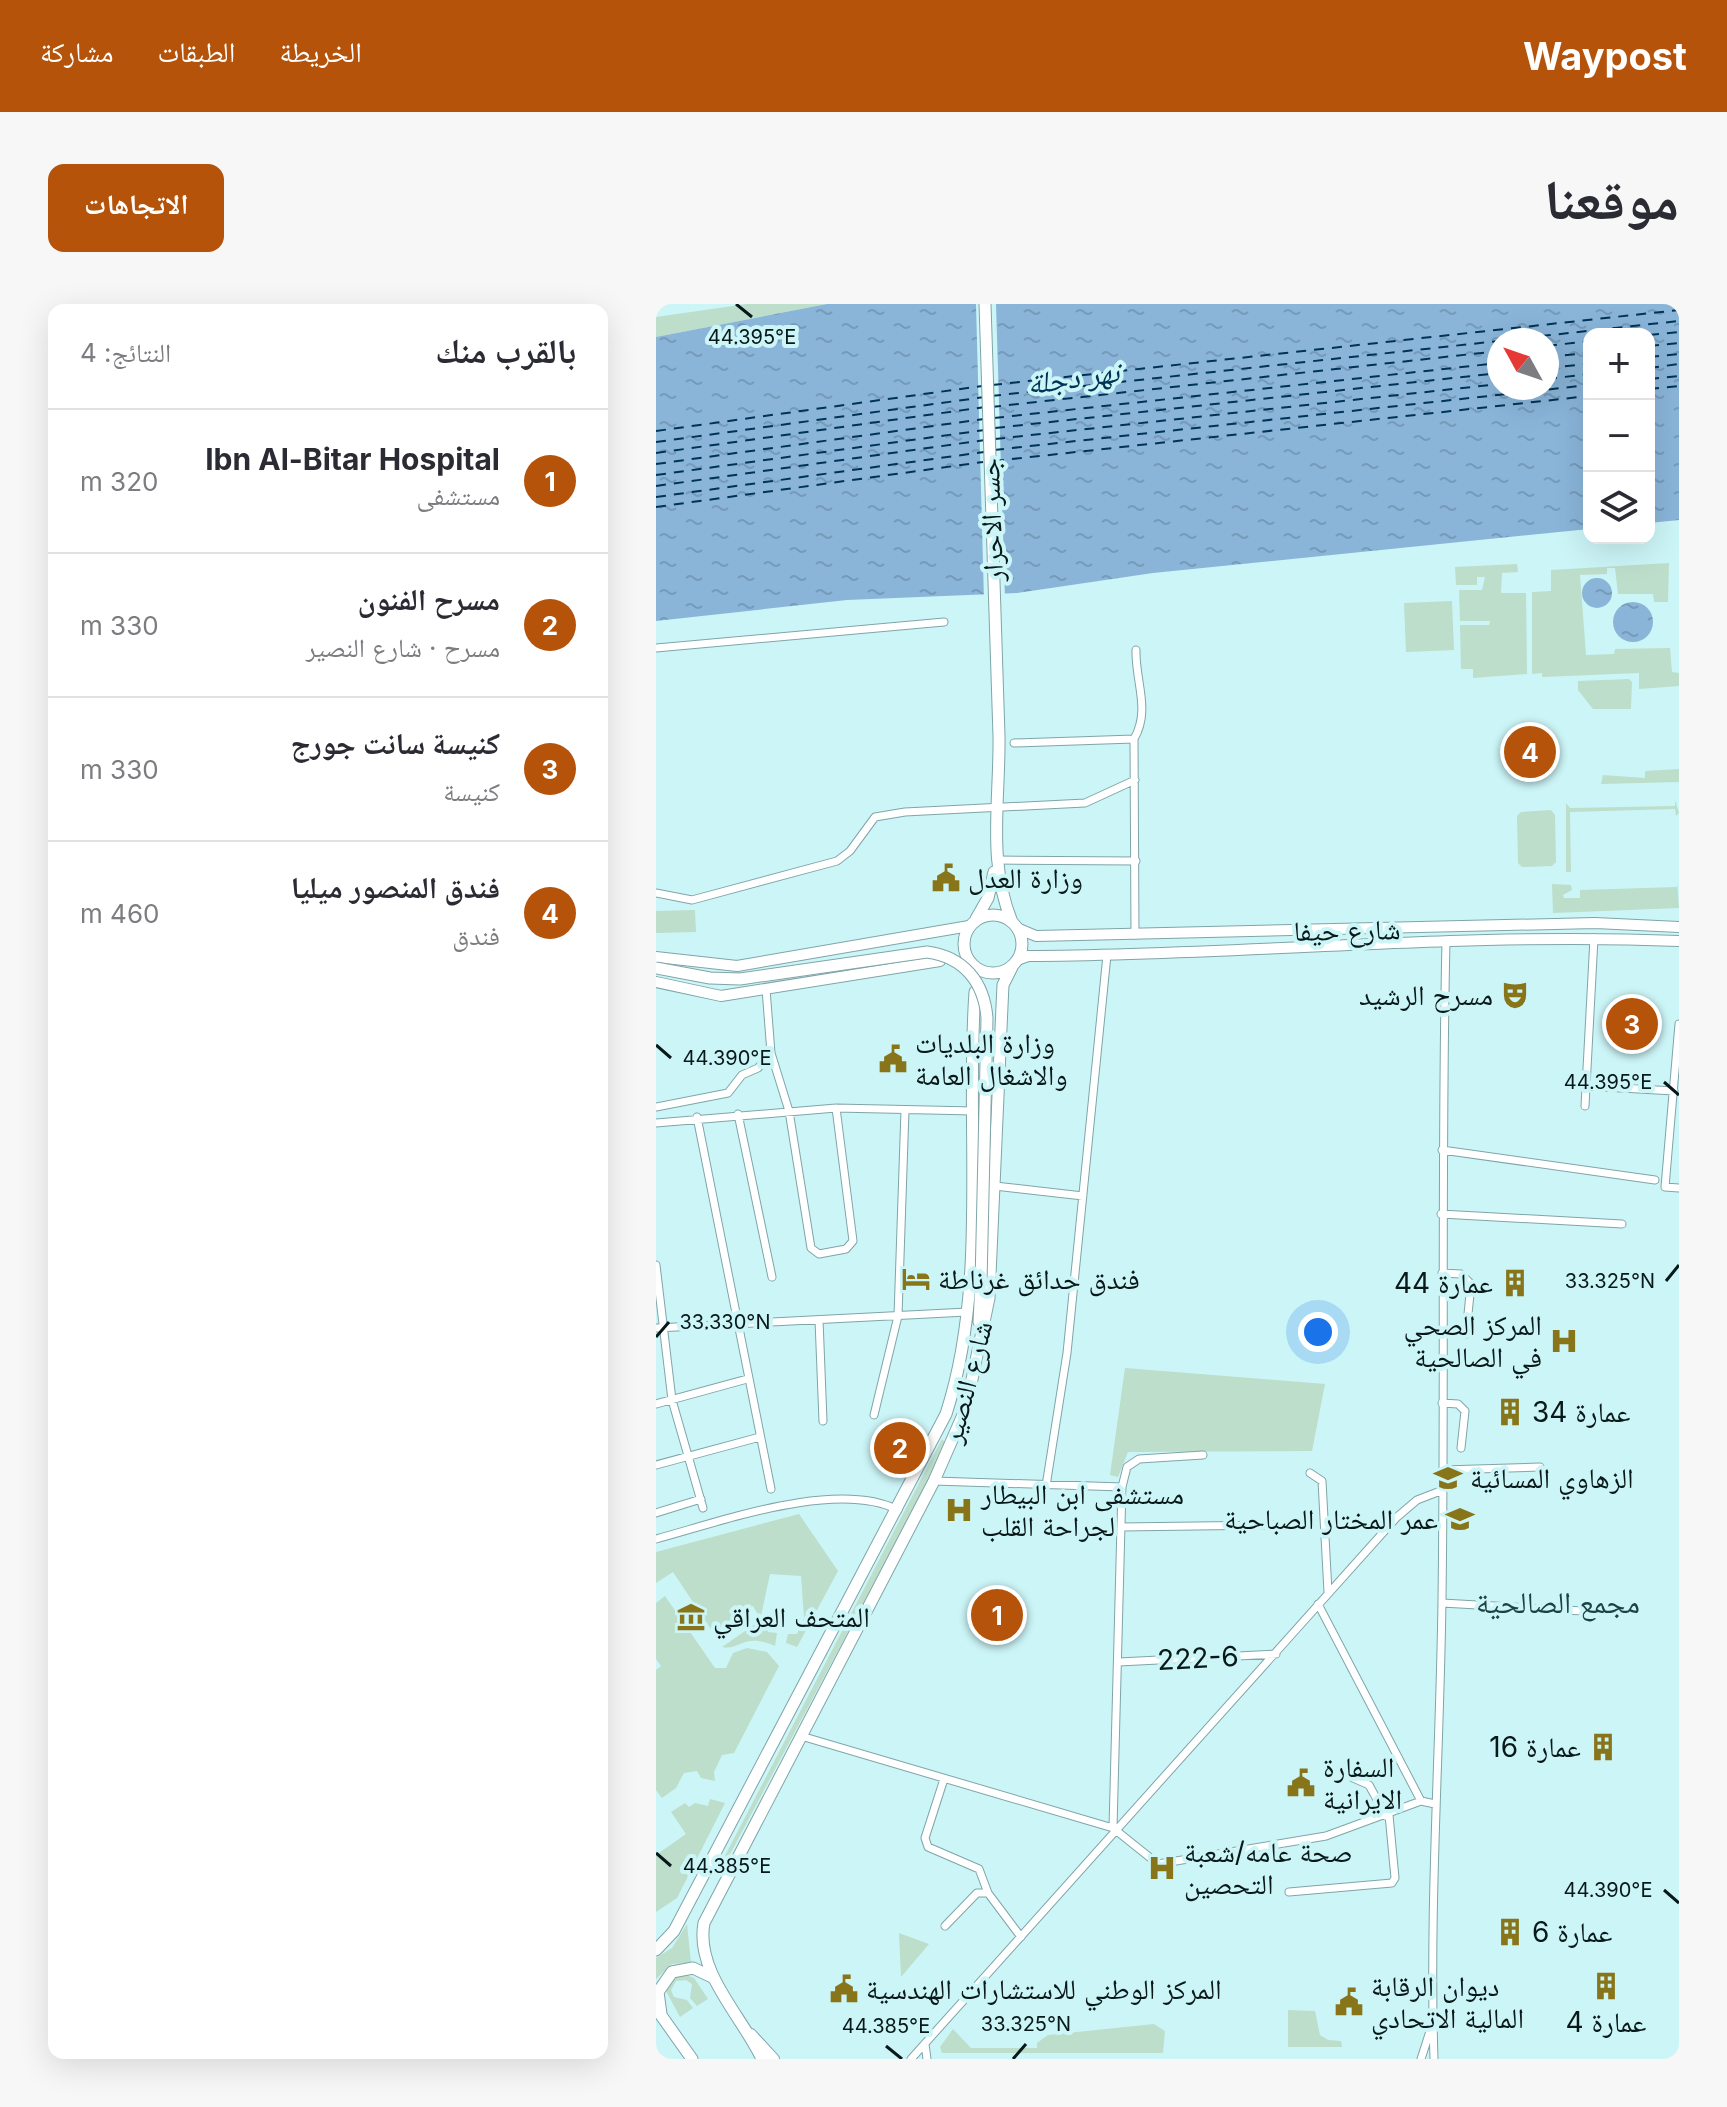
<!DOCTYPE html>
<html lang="ar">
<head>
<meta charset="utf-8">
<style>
	body { margin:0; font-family:Inter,"Noto Naskh Arabic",sans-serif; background:#f7f7f7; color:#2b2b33; direction:rtl }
	.controls { position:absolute; right:24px; top:24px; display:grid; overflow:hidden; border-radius:16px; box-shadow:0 8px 32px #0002 }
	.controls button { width:72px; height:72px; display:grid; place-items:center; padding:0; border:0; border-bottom:2px solid #e1e1e2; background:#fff; color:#2b2b33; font:40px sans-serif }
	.compass { position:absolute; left:831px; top:24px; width:72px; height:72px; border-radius:50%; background:#fff; box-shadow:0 8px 32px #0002; rotate:310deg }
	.you { position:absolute; left:662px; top:1028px; width:28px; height:28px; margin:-20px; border:6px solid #fff; border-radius:50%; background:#1a73e8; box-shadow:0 0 0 12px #1a73e833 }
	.badge { display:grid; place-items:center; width:52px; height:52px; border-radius:50%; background:#b45309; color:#fff; font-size:26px; font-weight:700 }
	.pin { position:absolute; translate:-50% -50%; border:4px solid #fff; box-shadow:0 2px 8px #0006 }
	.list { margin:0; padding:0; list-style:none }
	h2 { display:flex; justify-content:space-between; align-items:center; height:104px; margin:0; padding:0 32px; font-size:34px }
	h2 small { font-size:26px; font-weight:400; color:#7c7c81 }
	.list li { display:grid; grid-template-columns:52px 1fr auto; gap:24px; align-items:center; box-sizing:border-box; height:144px; padding:0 32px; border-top:2px solid #e1e1e2 }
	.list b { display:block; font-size:30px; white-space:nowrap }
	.list p { margin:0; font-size:26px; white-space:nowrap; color:#7c7c81 }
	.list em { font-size:26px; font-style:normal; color:#7c7c81 }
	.icon { flex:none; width:44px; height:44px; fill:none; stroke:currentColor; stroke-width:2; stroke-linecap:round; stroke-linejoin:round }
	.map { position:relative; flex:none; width:1023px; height:1755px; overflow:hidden; direction:ltr; border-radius:16px }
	header { display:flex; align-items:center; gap:48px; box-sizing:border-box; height:112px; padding:0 40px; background:#b45309; color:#fff }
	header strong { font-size:38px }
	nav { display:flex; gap:44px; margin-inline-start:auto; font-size:28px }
	.intro { display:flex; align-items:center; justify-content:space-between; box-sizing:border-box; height:192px; padding:0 48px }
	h1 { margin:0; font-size:56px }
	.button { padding:20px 36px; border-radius:16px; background:#b45309; color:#fff; font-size:28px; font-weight:700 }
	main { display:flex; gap:48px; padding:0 48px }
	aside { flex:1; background:#fff; border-radius:16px; box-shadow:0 8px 32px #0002 }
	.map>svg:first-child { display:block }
	.grass { fill:#bcdeca }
	.water { fill:url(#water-ripples); fill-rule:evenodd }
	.pier { fill:#ccf5f7 }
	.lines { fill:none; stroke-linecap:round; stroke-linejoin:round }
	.ferry { stroke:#003456; stroke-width:2; stroke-dasharray:10 8; stroke-linecap:butt }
	.street-casing { stroke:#7fa5a8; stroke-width:9 }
	.secondary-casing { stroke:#7fa5a8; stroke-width:12 }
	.primary-casing { stroke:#7fa5a8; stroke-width:13 }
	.street { stroke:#fff; stroke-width:7 }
	.secondary { stroke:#fff; stroke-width:10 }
	.primary { stroke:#fff; stroke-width:11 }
	.primary-bridge-casing { stroke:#7fa5a8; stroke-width:13; stroke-linecap:butt }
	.primary-bridge { stroke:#fff; stroke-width:11 }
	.ticks { fill:none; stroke:#091819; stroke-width:3 }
	.labels { text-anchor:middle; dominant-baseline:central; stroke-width:8; stroke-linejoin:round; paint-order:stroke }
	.street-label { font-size:28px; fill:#091819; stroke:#ccf5f7 }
	.poi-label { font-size:28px; fill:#091819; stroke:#ccf5f7; text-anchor:start }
	.water-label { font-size:30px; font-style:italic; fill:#003456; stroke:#ccf5f7 }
	.neighbourhood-label { font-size:30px; fill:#1d4144; stroke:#ccf5f7 }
	.ticks-label { font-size:20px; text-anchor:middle; fill:#091819; stroke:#ccf5f7; stroke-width:8; stroke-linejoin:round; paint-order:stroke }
</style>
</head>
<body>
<header>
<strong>Waypost</strong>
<nav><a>الخريطة</a><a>الطبقات</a><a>مشاركة</a></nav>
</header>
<div class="intro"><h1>موقعنا</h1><a class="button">الاتجاهات</a></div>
<main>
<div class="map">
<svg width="1023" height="1755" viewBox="0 0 1023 1755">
	<defs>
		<pattern id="water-ripples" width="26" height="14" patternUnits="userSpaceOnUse" patternTransform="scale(2)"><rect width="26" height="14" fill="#8ab5d9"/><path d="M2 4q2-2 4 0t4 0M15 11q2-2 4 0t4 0" fill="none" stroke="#769bba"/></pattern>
	</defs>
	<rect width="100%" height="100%" fill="#ccf5f7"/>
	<path class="grass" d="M91,0H171L0,33V13Z
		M1013,259L1012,298H998L997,290H962L959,264H951V270L924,271L930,351L958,350L959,345L1014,344L1016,368L1023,369V382L983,385V369L886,373V369L876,370V288L895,287V266Z
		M861,260L862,268L846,269L845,289H870L871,370L817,374V365H805L804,321H833L834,317H804L803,286H826L829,273H821V281H800L799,263Z
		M796,297L798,346L750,348L748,299Z
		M973,375L976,378L975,405H937L922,386V377Z
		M1023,465V478L945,480L947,471L989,474V467Z
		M1019,496L1023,509L1020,512L1019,505L914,508L915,568H910V499L914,504L1019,502Z
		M895,506L899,511L900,558L896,562L866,563L862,559L861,512L865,508Z
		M1021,577L1023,604L897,609L896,580L915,581L916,586L907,591L908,594H924V586L1021,583Z
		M39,606L40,628L0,629V607Z
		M469,1064L669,1080L656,1147L472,1148L462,1173L454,1171Z
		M286,1135L291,1141L63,1571L60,1569Z
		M143,1210L182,1267L141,1343L130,1339L132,1330H141L148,1314L145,1272L114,1270L105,1312L112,1328L121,1329L119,1342C88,1328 83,1347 66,1343L105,1316L97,1302L57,1328L17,1268L0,1279V1248Z
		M9,1292L59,1364H70L77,1349L91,1344L111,1348L123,1362L78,1449L66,1451L58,1468L59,1477L45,1474L41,1467L28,1469L20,1484L6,1494L0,1486V1366L5,1362L0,1355V1299Z
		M54,1495L69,1499L21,1594L0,1608V1551L30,1530L15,1508L29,1499L33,1503L39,1499L52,1502Z
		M31,1620L35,1659L16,1660L0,1675V1654L16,1644Z
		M243,1629L273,1640L245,1673Z
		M28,1670L38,1674L52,1695L41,1702L34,1694L36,1680L30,1676L20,1677L15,1686L18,1693L31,1696L37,1704L24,1713L10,1687L17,1673Z
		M632,1706L659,1707L664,1731L672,1736L685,1737L686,1743H632Z
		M498,1720L509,1727L507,1749H286L284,1743L297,1725L315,1744H381V1739L392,1731Z"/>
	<path class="water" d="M171,0H1023V216L993,219V30H933V225L497,269L361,289L191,296L0,317V33ZM843,36H891V84H843Z
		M926 289a15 15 0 1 1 30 0a15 15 0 1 1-30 0Z
		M957 318a20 20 0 1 1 40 0a20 20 0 1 1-40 0Z"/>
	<path class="pier" d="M320,0H340L349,294L328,296Z"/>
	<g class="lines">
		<path class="ferry" d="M993,31L1023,28
			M849,36L1023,17
			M891,42L933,37
			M993,42L1023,39
			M891,53L933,49
			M993,53L1023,50
			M891,64L933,60
			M993,64L1023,60
			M891,75L933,70
			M993,75L1023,72
			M336,81L1023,6
			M993,85L1023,82
			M335,92L843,37
			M335,103L843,47
			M338,114L843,59
			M339,124L843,69
			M0,127L326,82
			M339,135L843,80
			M0,138L329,93
			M338,146L933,81
			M0,149L329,103
			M338,157L933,92
			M0,160L328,115
			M0,171L329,126
			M0,182L329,136
			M0,193L328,148
			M0,203L327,158"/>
		<defs>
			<path id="street" d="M0,344L288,318
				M358,439L478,435
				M340,556L480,557
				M0,589L36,596L181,557L194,547L219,513L249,508L429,499L479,476
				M479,631L478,435C495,406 479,377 480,346
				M110,685L115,749L133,807L155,944L163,950L190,945L197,937L180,804
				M1023,720L1009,883L1023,884
				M930,782L1018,787
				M929,802L938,634
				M0,803L72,789L86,771L102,764L115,749
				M82,810L116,973
				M41,813L115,1185
				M0,819L180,804L318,807
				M786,846L999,876
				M339,882L427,892
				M785,910L966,920
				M0,961L16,1096L47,1204
				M786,969L805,970L815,980L810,1030
				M163,1016L167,1117
				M0,1024L311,1008
				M786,1099L802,1100L809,1107L805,1144
				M0,1100L91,1075
				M218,1111L242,1012L249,806
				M0,1161L104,1133
				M787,1166L884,1163
				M654,1169L666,1177L672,1288
				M278,1177L466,1183
				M390,1182L411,1049L451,651
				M0,1209L45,1195
				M465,1223L621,1221
				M0,1235C64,1218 180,1175 242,1206
				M786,1299L963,1309
				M662,1300L765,1497L779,1500
				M463,1358L620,1350
				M145,1432L457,1524L502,1560L670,1532L765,1497
				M697,1474L713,1481L730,1512
				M288,1475L269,1534L272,1543L323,1565L332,1589
				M457,1524L466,1183L471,1163L483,1155L547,1151
				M633,1588L736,1579L739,1574L733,1511
				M289,1622L321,1589H332L365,1633
				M269,1740L271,1755
				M255,1755L741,1213L761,1196L787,1186
				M765,1755L775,1724
				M778,1755C773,1602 784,1449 786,1296C789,1076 785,857 790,637"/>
			<path id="secondary" d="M361,624L380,632L939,619L1023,623
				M0,653L81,662L313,622
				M361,656L372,652C589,651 806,628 1023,637
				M310,657H312
				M0,678L65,692L284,657
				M95,1730L118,1755"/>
			<path id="primary" d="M329,0C333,144 339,288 343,432C344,495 331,558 356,618
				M308 640a29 29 0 1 1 58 0a29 29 0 1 1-58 0Z
				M320,615L332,594L338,568
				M323,1018L325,979
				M0,1646L18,1627L290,1110C333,979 309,823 319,688
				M2,1707L36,1755
				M5,1710L2,1688L16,1668L37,1664L58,1674
				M106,1755C86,1712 39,1668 48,1619L278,1177L310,1104L333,994L346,702L347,681L356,663"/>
		</defs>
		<use href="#street" class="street-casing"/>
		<use href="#secondary" class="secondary-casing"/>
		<use href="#primary" class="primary-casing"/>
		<use href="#street" class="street"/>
		<use href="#secondary" class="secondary"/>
		<use href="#primary" class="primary"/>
		<defs>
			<path id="primary-bridge" d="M0,664L54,674L84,675L271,648C308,653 328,678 331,714L325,979"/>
		</defs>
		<use href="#primary-bridge" class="primary-bridge-casing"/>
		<use href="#primary-bridge" class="primary-bridge"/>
	</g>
	<path class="ticks" d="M80,0L96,13M0,741L15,754M1008,778L1023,791M1010,977L1023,961M0,1033L13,1018M0,1549L15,1562M1008,1586L1023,1599M230,1742L246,1755M357,1755L370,1740"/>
	<defs>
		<symbol id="civic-bare" viewBox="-9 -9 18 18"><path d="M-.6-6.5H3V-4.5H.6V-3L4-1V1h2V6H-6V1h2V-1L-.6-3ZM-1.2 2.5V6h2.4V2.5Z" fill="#897519" stroke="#ccf5f7" stroke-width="2.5" paint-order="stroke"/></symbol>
		<symbol id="theatre-bare" viewBox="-9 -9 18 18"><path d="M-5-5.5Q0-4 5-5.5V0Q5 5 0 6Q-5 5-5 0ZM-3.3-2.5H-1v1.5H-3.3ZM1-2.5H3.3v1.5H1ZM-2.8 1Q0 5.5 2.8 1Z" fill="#897519" stroke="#ccf5f7" stroke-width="2.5" paint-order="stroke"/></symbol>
		<symbol id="hotel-bare" viewBox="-9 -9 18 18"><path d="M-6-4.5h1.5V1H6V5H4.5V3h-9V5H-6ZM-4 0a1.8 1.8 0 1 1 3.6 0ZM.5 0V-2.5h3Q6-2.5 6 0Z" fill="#897519" stroke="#ccf5f7" stroke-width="2.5" paint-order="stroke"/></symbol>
		<symbol id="building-bare" viewBox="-9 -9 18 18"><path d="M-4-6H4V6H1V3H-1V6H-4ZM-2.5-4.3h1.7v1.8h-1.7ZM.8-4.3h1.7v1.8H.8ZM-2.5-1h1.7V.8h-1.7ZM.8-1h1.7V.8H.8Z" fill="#897519" stroke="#ccf5f7" stroke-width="2.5" paint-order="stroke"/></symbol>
		<symbol id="hospital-bare" viewBox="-9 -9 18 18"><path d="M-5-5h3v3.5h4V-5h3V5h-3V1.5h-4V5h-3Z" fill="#897519" stroke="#ccf5f7" stroke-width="2.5" paint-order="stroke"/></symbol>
		<symbol id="school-bare" viewBox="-9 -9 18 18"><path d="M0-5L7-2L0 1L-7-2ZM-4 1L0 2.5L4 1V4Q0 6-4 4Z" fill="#897519" stroke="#ccf5f7" stroke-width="2.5" paint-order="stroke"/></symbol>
		<symbol id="museum-bare" viewBox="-9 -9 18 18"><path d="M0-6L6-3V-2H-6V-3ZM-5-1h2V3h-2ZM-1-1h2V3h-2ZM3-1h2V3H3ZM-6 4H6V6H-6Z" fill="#897519" stroke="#ccf5f7" stroke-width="2.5" paint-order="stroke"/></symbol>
	</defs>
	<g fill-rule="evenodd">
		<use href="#civic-bare" x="270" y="554" width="40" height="40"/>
		<use href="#theatre-bare" x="839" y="671" width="40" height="40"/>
		<use href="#civic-bare" x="217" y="735" width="40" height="40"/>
		<use href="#hotel-bare" x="240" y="955" width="40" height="40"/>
		<use href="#building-bare" x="839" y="959" width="40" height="40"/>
		<use href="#hospital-bare" x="888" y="1017" width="40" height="40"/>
		<use href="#building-bare" x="834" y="1088" width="40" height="40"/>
		<use href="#school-bare" x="772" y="1154" width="40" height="40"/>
		<use href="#hospital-bare" x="283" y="1186" width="40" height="40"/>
		<use href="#school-bare" x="784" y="1195" width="40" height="40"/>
		<use href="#museum-bare" x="15" y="1293" width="40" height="40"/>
		<use href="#building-bare" x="927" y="1423" width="40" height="40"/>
		<use href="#civic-bare" x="625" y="1459" width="40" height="40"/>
		<use href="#hospital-bare" x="486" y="1544" width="40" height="40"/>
		<use href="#building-bare" x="834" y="1608" width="40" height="40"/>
		<use href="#building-bare" x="930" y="1662" width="40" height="40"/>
		<use href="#civic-bare" x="168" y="1665" width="40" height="40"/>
		<use href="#civic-bare" x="673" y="1678" width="40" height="40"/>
	</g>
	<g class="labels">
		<g class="street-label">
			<text transform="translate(335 216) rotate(-92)">جسر الاحرار</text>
			<text transform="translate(691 626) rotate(-1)">شارع حيفا</text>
			<text transform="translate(311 1078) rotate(-75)">شارع النصیر</text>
			<text transform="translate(542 1354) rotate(-3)">222-6</text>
		</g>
		<g class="poi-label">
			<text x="312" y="574">وزارة العدل</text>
			<text x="837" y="691" text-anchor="end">مسرح الرشيد</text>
			<text x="259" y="739">وزارة البلديات<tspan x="259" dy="32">والاشغال العامة</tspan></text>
			<text x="282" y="975">فندق حدائق غرناطة</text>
			<text x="837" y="979" text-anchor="end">عمارة 44</text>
			<text x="886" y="1021" text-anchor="end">المركز الصحي<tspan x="886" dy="32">في الصالحية</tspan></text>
			<text x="876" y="1108">عمارة 34</text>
			<text x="814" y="1174">الزهاوي المسائية</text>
			<text x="325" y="1190">مستشفى ابن البيطار<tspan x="325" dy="32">لجراحة القلب</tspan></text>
			<text x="782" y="1215" text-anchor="end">عمر المختار الصباحية</text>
			<text x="57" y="1313">المتحف العراقي</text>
			<text x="925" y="1443" text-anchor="end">عمارة 16</text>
			<text x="667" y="1463">السفارة<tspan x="667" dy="32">الايرانية</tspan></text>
			<text x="528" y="1548">صحة عامه/شعبة<tspan x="528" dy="32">التحصين</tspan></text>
			<text x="876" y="1628">عمارة 6</text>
			<text x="715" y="1682">ديوان الرقابة<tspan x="715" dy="32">المالية الاتحادي</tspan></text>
			<text x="210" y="1685">المركز الوطني للاستشارات الهندسية</text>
			<text x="950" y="1718" text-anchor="middle">عمارة 4</text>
		</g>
		<g class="water-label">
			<text transform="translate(417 73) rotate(-8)">نهر دجلة</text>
		</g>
		<g class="neighbourhood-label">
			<text x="902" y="1298">مجمع الصالحية</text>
		</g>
	</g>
	<g class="ticks-label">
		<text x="96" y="40">44.395°E</text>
		<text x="71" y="761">44.390°E</text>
		<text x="952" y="785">44.395°E</text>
		<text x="954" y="984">33.325°N</text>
		<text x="69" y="1025">33.330°N</text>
		<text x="71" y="1569">44.385°E</text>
		<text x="952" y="1593">44.390°E</text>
		<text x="370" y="1727">33.325°N</text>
		<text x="230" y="1729">44.385°E</text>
	</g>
</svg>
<div class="controls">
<button>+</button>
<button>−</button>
<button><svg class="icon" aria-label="layers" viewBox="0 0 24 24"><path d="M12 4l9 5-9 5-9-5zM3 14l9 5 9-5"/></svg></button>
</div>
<svg class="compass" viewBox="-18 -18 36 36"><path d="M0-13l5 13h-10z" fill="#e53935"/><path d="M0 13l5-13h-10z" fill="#7c7c81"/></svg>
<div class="you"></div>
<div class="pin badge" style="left:341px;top:1311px">1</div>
<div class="pin badge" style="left:244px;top:1144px">2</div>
<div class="pin badge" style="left:976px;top:720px">3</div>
<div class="pin badge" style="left:874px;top:448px">4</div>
</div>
<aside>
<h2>بالقرب منك<small>النتائج: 4</small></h2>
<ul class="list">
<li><span class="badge">1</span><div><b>Ibn Al-Bitar Hospital</b><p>مستشفى</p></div><em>320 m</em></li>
<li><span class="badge">2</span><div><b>مسرح الفنون</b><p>مسرح · شارع النصیر</p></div><em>330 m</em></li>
<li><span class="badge">3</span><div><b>كنيسة سانت جورج</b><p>كنيسة</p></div><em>330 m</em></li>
<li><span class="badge">4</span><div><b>فندق المنصور ميليا</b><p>فندق</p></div><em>460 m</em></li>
</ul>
</aside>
</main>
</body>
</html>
